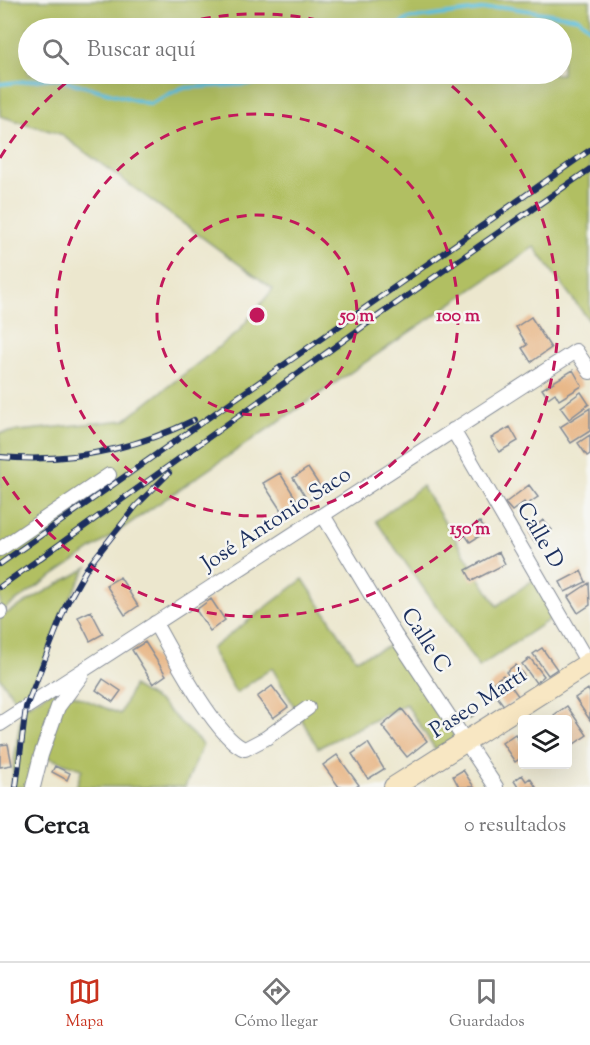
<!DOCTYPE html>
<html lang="es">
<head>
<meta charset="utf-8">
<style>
	body { margin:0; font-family:"Sorts Mill Goudy",serif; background:#f6f6f6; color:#202124 }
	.controls { position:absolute; right:18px; bottom:18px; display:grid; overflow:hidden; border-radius:6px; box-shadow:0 6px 24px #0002 }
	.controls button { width:54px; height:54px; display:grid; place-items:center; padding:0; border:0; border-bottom:2px solid #e0e0e0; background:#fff; color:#202124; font:30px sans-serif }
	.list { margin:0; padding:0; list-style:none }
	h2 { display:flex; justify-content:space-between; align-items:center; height:78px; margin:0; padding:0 24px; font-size:26px }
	h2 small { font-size:20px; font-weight:400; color:#757577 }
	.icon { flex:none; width:33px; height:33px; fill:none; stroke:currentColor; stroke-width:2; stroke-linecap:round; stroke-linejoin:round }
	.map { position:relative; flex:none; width:590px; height:787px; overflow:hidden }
	.search { position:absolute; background:#fff; box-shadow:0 6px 24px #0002; left:18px; right:18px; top:18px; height:66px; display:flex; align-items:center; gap:15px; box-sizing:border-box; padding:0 21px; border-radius:33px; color:#757577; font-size:22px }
	.sheet { height:174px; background:#fff }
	nav { display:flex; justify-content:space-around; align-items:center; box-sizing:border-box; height:84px; border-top:2px solid #e0e0e0; background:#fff; font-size:16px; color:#757577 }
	nav a { display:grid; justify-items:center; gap:3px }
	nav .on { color:#c8321e }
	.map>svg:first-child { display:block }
	.green { fill:#b1bf62; stroke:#667760; stroke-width:1.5; fill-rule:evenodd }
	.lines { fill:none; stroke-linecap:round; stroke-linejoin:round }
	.stream { stroke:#62c3e1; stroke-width:4 }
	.building { fill:#e8b889 }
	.street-casing { stroke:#848b96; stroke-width:16 }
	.secondary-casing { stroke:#848b96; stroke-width:22 }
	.street { stroke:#fff; stroke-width:14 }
	.secondary { stroke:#f8e7c3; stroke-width:20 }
	.rail-casing { stroke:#1b2f5e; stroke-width:6 }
	.rail { stroke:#f6f6f2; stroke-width:4; stroke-dasharray:11; stroke-linecap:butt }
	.tree { fill:#929991 }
	.ring { fill:none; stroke:#c2185b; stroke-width:3; stroke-dasharray:10 8 }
	.labels { text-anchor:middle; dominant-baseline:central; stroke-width:5; stroke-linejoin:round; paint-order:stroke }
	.street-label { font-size:22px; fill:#1b2f5e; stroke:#f6f6f2 }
	.centre { fill:#c2185b; stroke:#f6f6f2; stroke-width:3 }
	.ring-label { font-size:18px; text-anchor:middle; font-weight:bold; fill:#c2185b; stroke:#f6f6f2; stroke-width:5; stroke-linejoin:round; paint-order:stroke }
</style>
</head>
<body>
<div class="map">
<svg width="590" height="787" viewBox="0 0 590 787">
	<rect width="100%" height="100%" fill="#f6f6f2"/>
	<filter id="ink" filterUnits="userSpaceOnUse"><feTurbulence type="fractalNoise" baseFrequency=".0167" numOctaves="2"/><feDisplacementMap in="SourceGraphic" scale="12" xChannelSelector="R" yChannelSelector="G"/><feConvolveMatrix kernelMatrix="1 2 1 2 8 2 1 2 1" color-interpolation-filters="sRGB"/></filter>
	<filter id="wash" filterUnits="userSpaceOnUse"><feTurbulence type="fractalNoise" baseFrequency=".008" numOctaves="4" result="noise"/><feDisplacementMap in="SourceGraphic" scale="24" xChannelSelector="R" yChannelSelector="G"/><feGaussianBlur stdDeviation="1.35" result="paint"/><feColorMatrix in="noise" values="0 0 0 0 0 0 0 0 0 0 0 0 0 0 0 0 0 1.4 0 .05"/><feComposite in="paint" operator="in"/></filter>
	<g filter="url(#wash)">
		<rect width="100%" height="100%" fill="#ece7ce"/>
		<path class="green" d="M0,0H590V322L534,247L0,612V433L125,420L238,332L273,289L60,134L0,116ZM28,28H562V74H28Z
			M422,486L497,606L538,576L559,613L479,667L376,521Z
			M87,568L66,605L27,706L85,670L69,693L120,714L133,686L161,703L203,745L185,787H76L82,769L43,756L33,787H12L13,768L22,709L0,678V617Z
			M303,579L356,659L392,645L456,738L435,749L406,704L318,748L272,668L236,693L211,649Z"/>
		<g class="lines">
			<path class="stream" d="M394,28L408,19L504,7L578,18L590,28
				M0,84L54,78L150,104L181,88L252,84L299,74"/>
		</g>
		<g id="blocks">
			<path class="building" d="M531,317L551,348L531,362L522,348L527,345L516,327Z
				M573,370L582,386L559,400L555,393L548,398L542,389Z
				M581,392L589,404L569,419L560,407Z
				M590,408V431L571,443L560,427Z
				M510,427L518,441L499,452L491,438Z
				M590,435V454L587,456L578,443Z
				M308,468L323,491L308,501L293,478Z
				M280,473L298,502L282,512L263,483Z
				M529,485L538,497L526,505L524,502L512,511L505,503Z
				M543,520L552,530L536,543L528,533Z
				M480,522L486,532L470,542L463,532Z
				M499,552L505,564L472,581L466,570Z
				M581,571L586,582L565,592L560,582Z
				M120,577L138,606L125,615L106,585Z
				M589,583L590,605L578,613L568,597Z
				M211,599L225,620L210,631L196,610Z
				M91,611L103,634L90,641L78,617Z
				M145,642L166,675L153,684L132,650Z
				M542,648L557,669L548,675L533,654Z
				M530,658L544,676L536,683L522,664Z
				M515,665L525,677L516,684L506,672Z
				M503,675L519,697L505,707L489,686Z
				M103,679L121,691L113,702L96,690Z
				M272,686L288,707L273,718L257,697Z
				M588,689L590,693V720L575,698Z
				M567,706L587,735L574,744L568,734V720H557L554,715Z
				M402,709L427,741L407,757L382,726Z
				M515,734L522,745V757L515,762L502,743Z
				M368,743L384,769L368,779L352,754Z
				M8,744L12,765L0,767V745Z
				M337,755L359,785L356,787H339L323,765Z
				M55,766L70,773L67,780L52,772Z
				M463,770L474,787H459L453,776Z
				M522,775L526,781L530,778L536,787H518L514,781Z"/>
		</g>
	</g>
	<g filter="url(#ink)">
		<use href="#blocks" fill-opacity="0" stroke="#848b96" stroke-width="1.5"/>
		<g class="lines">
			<defs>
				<path id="street" d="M453,430L588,663
					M323,515L395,635L496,787
					M0,549L109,475
					M0,612V611
					M155,623C170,650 218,741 245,749L266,738L308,708
					M0,724L576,351L590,372
					M33,787L41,755L58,707L81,676"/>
				<path id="secondary" d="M394,787L590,662"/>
			</defs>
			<use href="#street" class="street-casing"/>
			<use href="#secondary" class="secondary-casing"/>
			<use href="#street" class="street"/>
			<use href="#secondary" class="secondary"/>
			<defs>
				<path id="rail" d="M0,457C67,463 133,450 194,420
					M0,564L590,150
					M0,587L368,323L590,169
					M16,787L26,707L66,605L87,568L136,506L169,473"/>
			</defs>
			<use href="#rail" class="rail-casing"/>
			<use href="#rail" class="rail"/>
		</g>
		<circle class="tree" cx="470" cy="713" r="5"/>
	</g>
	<g class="ring">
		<circle cx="257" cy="315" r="100"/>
		<circle cx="257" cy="315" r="201"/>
		<path d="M0 158A301 301 0 0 1 76 75M166 28A301 301 0 0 1 348 28M438 75A301 301 0 1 1 0 472"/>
	</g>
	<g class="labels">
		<g class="street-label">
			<text transform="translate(277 520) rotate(-33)">José Antonio Saco</text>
			<text transform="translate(539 536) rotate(60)">Calle D</text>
			<text transform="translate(425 641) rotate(57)">Calle C</text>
			<text transform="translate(479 704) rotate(-33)">Paseo Martí</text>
		</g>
	</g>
	<circle cx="257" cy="315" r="9" class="centre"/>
	<g class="ring-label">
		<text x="357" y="321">50 m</text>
		<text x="458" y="321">100 m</text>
		<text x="470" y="534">150 m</text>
	</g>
</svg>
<div class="controls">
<button><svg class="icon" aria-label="layers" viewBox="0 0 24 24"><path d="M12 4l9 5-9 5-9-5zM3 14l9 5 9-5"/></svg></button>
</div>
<div class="search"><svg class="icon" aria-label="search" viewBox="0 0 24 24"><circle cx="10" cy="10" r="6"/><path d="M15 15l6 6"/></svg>Buscar aquí</div>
</div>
<section class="sheet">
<h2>Cerca<small>0 resultados</small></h2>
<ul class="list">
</ul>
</section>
<nav>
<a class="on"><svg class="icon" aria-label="map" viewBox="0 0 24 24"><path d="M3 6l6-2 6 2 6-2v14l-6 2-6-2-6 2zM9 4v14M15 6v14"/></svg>Mapa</a>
<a><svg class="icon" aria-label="directions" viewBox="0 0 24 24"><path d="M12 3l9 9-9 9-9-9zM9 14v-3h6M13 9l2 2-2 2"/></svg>Cómo llegar</a>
<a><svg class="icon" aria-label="saved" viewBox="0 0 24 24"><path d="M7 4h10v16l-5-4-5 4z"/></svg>Guardados</a>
</nav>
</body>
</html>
